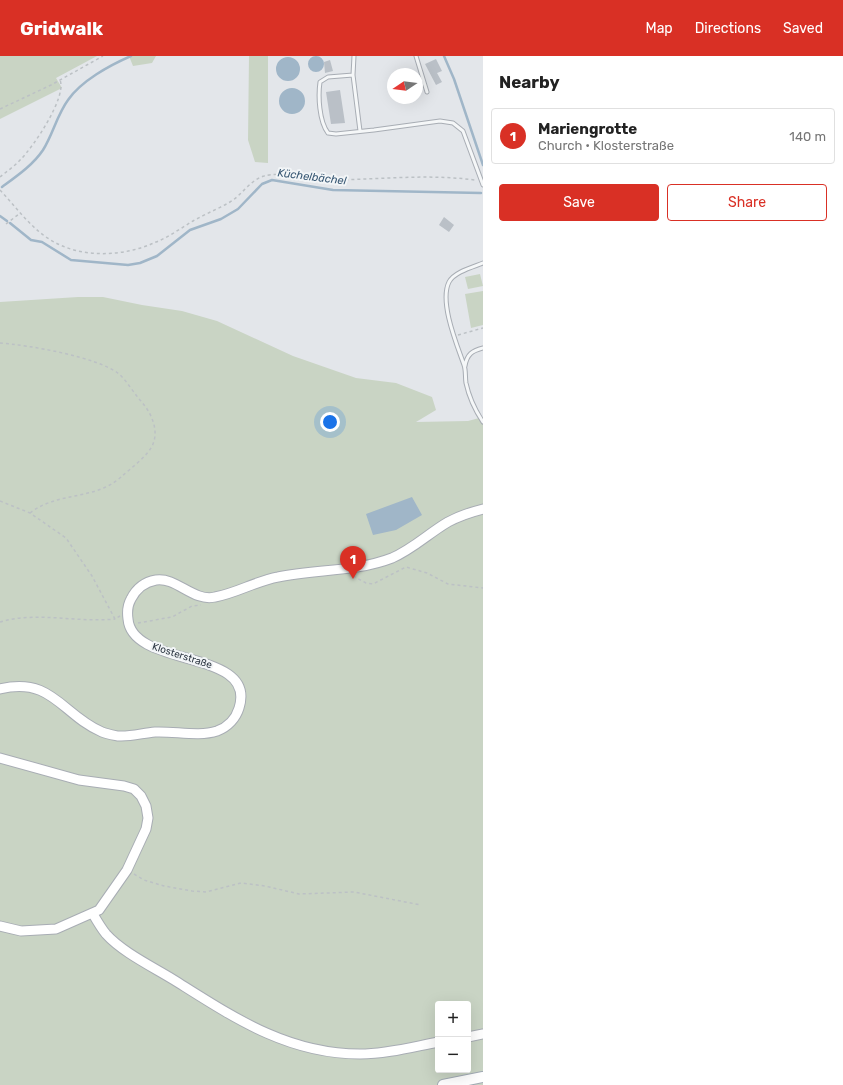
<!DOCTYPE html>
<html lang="en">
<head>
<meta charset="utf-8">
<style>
	body { margin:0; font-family:Rubik,sans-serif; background:#f6f6f6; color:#222 }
	.controls { position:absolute; right:12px; bottom:12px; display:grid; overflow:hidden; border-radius:4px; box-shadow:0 4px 16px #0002 }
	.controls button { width:36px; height:36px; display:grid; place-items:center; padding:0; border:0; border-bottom:1px solid #e0e0e0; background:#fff; color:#222; font:20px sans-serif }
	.compass { position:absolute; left:387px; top:12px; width:36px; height:36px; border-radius:50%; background:#fff; box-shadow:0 4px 16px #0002; rotate:257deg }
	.you { position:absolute; left:330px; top:366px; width:14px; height:14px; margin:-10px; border:3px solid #fff; border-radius:50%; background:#1a73e8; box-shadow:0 0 0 6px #1a73e833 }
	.badge { display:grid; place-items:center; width:26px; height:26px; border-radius:50%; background:#d93025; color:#fff; font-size:13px; font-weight:700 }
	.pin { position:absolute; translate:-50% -33px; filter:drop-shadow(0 1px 2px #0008) }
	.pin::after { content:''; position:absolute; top:21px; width:14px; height:12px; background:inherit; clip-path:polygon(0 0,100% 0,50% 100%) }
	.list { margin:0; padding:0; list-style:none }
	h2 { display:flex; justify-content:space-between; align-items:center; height:52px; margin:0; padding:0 16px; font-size:17px }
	h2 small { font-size:13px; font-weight:400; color:#767676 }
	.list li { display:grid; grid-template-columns:26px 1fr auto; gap:12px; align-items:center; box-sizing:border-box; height:56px; margin:0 8px 8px; padding:0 8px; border:1px solid #e0e0e0; border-radius:4px }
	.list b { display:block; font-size:15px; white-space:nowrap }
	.list p { margin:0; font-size:13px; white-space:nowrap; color:#767676 }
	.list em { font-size:13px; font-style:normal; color:#767676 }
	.actions { display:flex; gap:8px; padding:12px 16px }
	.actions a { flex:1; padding:9px 0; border:1px solid #d93025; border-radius:4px; text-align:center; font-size:14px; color:#d93025 }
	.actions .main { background:#d93025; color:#fff }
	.map { position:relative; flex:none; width:483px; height:1029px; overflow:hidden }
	header { display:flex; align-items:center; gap:24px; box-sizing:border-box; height:56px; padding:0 20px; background:#d93025; color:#fff }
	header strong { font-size:19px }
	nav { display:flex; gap:22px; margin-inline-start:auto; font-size:14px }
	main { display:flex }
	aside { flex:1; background:#fff }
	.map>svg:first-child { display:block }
	.green { fill:#c9d4c4; fill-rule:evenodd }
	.water { fill:#a0b6c8 }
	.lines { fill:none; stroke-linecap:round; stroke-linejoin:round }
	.stream { stroke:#a0b6c8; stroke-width:2.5 }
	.building { fill:#bac0c7 }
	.service-casing { stroke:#a8adb4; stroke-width:5 }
	.secondary-casing { stroke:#a8adb4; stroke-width:11 }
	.primary-casing { stroke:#a2abb5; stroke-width:12 }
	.path { stroke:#bcc1c5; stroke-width:1.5; stroke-dasharray:3 3; stroke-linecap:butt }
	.service { stroke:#f5f7f8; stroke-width:3 }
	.secondary { stroke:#fff; stroke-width:9 }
	.primary { stroke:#fff; stroke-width:10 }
	.labels { text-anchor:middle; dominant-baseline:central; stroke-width:4; stroke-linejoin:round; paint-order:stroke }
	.street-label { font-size:10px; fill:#2b3541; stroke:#f2f5f7 }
	.water-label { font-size:11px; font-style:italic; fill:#375773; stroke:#f2f5f7 }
</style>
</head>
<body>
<header>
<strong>Gridwalk</strong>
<nav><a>Map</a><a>Directions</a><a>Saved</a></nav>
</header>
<main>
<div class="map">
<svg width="483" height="1029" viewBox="0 0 483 1029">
	<rect width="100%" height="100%" fill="#e3e6ea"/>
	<path class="green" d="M0,0H97L56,22L62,32L0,63Z
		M129,0H156L152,7L133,10Z
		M249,0H268V107L255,106L248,84Z
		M480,218L483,230L468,233L465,221Z
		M483,235V269L471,272L465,238Z
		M78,241H103L142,249L182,255L217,265L293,300L356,322L396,327L432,341L436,354L416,366L468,365L483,361V1029H0V246ZM438,948H468V1014H438Z"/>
	<path class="water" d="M308 8a8 8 0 1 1 16 0a8 8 0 1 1-16 0Z
		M276 13a12 12 0 1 1 24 0a12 12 0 1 1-24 0Z
		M279 45a13 13 0 1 1 26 0a13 13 0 1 1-26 0Z
		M412,441L422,459L396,474L373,479L366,458Z"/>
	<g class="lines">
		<path class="stream" d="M444,0L454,23L483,109
			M2,131C17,120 33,109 43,94C53,78 57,59 68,44C81,25 110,9 131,0
			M0,160L7,165
			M10,167L31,184L42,186L71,204L128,209L140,207L157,200L190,174L221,163L238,153L262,128L272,124L333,134L481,137"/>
	</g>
	<path class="building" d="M436,3L442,15L437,17L442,26L436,29L425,8Z
		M330,4L333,15L325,17L324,6Z
		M340,34L345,67L331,68L326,36Z
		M444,161L454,169L449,176L439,169Z"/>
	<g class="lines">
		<defs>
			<path id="service" d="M354,0L353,19L360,75
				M416,0L427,36
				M353,19L328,21L320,26C318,40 319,65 328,77L336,78L374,74L440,65L453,67L463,75L483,129
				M483,207C473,211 454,216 449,226C439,246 457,289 464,309C466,314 465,321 466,327C469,341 475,354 483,366
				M465,310C467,298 472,295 483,292"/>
			<path id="secondary" d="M0,633C52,620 62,659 102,676C107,678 113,679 118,680C130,681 143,677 155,676C175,675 199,681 217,675C228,671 236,662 239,652C258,592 132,613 128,563C127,556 127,550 131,543C136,533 144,526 156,524C177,521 193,546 215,541C237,537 256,525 278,521C315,513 356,516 392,502C413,493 429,477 448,466C459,460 471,456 483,453
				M0,702L79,724L124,730L134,733L141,740L146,750L148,762L146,773L127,814L99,854L56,873L21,875L0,870
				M93,858C97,865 101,872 106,878C122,896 153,911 174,924C233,961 287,998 360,998C386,998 412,991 438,986
				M468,981L483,978"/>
			<path id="primary" d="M443,1029L483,1021"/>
		</defs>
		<use href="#service" class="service-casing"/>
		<use href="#secondary" class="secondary-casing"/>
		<use href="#primary" class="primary-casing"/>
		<path class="path" d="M0,53L51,29L103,0
			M0,121C7,115 15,110 21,103C34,90 67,41 60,24
			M0,134C16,151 29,170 49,183C80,203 124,201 156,186C169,181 181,172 193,165C205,158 218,153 230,146C242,139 250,124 264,120C280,115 317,124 336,124C382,123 429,118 475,124
			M6,168L19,158
			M458,279L483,272
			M0,287C28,289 98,301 119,318C127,325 133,336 140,344C151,356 159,373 153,388C148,400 131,412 121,421C94,445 58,435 30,457
			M0,445L30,457L66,482L92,520L115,563L120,560
			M353,520L366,527L373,528L406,511L427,517L448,528L483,532
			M0,566C37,555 76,567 115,563
			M138,567L172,561L192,550L201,549
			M134,818L144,824L164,830L192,835L206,836L241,827L265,830L299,838L354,836L421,849"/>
		<use href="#service" class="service"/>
		<use href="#secondary" class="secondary"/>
		<use href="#primary" class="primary"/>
	</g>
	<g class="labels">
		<g class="street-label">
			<text transform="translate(182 600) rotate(18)">Klosterstraße</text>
		</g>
		<g class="water-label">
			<text transform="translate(312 121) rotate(7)">Küchelbächel</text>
		</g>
	</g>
</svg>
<div class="controls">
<button>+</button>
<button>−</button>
</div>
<svg class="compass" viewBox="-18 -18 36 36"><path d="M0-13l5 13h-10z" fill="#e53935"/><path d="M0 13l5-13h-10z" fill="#767676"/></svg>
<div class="you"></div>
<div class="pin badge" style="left:353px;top:523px">1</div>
</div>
<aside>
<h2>Nearby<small></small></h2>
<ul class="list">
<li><span class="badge">1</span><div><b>Mariengrotte</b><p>Church · Klosterstraße</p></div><em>140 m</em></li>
</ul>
<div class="actions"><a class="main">Save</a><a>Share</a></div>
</aside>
</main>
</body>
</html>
